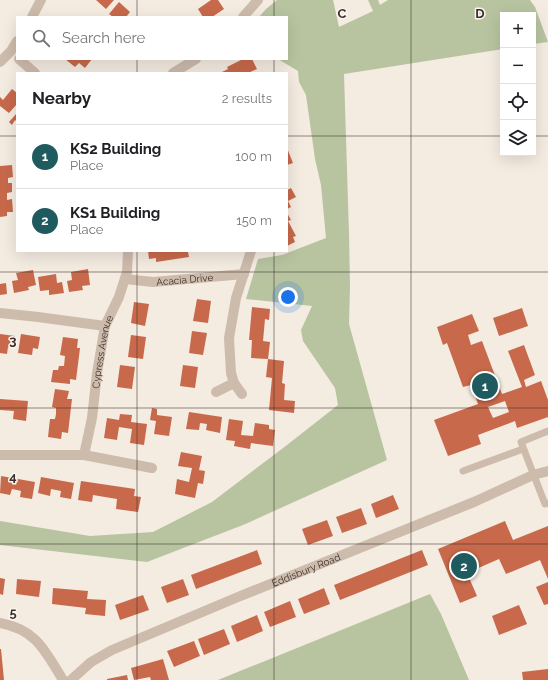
<!DOCTYPE html>
<html lang="en">
<head>
<meta charset="utf-8">
<style>
	body { margin:0; font-family:Raleway,sans-serif; background:#f2f2f2; color:#202124 }
	.controls { position:absolute; right:12px; top:12px; display:grid; overflow:hidden; border-radius:0px; box-shadow:0 4px 16px #0002 }
	.controls button { width:36px; height:36px; display:grid; place-items:center; padding:0; border:0; border-bottom:1px solid #e0e0e0; background:#fff; color:#202124; font:20px sans-serif }
	.you { position:absolute; left:288px; top:297px; width:14px; height:14px; margin:-10px; border:3px solid #fff; border-radius:50%; background:#1a73e8; box-shadow:0 0 0 6px #1a73e833 }
	.badge { display:grid; place-items:center; width:26px; height:26px; border-radius:50%; background:#1f5a5e; color:#fff; font-size:13px; font-weight:700 }
	.pin { position:absolute; translate:-50% -50%; border:2px solid #fff; box-shadow:0 1px 4px #0006 }
	.list { margin:0; padding:0; list-style:none }
	h2 { display:flex; justify-content:space-between; align-items:center; height:52px; margin:0; padding:0 16px; font-size:17px }
	h2 small { font-size:13px; font-weight:400; color:#757577 }
	.list li { display:grid; grid-template-columns:26px 1fr auto; gap:12px; align-items:center; box-sizing:border-box; height:64px; padding:0 16px; border-top:1px solid #e0e0e0 }
	.list b { display:block; font-size:15px; white-space:nowrap }
	.list p { margin:0; font-size:13px; white-space:nowrap; color:#757577 }
	.list em { font-size:13px; font-style:normal; color:#757577 }
	.icon { flex:none; width:22px; height:22px; fill:none; stroke:currentColor; stroke-width:2; stroke-linecap:round; stroke-linejoin:round }
	.map { position:relative; flex:none; width:548px; height:680px; overflow:hidden }
	.search { position:absolute; background:#fff; box-shadow:0 4px 16px #0002; left:16px; top:16px; width:272px; height:44px; display:flex; align-items:center; gap:10px; box-sizing:border-box; padding:0 14px; border-radius:0px; color:#757577; font-size:15px }
	.panel { position:absolute; background:#fff; box-shadow:0 4px 16px #0002; left:16px; top:72px; width:272px; height:180px; border-radius:0px }
	.map>svg:first-child { display:block }
	.green { fill:#b8c4a0 }
	.building { fill:#c8694b; fill-rule:evenodd }
	.lines { fill:none; stroke-linecap:round; stroke-linejoin:round }
	.service { stroke:#cdbbac; stroke-width:7 }
	.minor { stroke:#cdbbac; stroke-width:10 }
	.tertiary { stroke:#cdbbac; stroke-width:10 }
	.grid { fill:none; stroke:#3b302b; stroke-width:1; stroke-opacity:0.55 }
	.labels { text-anchor:middle; dominant-baseline:central; stroke-width:3; stroke-linejoin:round; paint-order:stroke }
	.street-label { font-size:10px; fill:#3b302b; stroke:#fbf5ee }
	.grid-label { font-size:13px; text-anchor:middle; font-weight:bold; fill:#3b302b; stroke:#fbf5ee; stroke-width:3; stroke-linejoin:round; paint-order:stroke }
</style>
</head>
<body>
<div class="map">
<svg width="548" height="680" viewBox="0 0 548 680">
	<rect width="100%" height="100%" fill="#f4ebe1"/>
	<path class="green" d="M277,0H333L339,27L373,11L368,0H378L380,5L388,0H530L535,7L548,42L533,44V15H503V49L344,74L349,234L350,286L349,324L387,460L243,525L147,562L0,545V521L90,536L153,532L212,502L287,445L338,405L335,388L303,341L301,330L312,306L246,299L258,259L282,255L326,238L321,185L315,159L306,95L299,82L298,71L278,59H287V17H259L266,9Z
		M430,594L441,614L469,680H218Z"/>
	<path class="building" d="M96,0H114L106,9Z
		M211,0H218L224,9L212,17H203L198,9Z
		M119,2L130,12L126,17H113L109,14Z
		M65,59H92L85,68L79,63L75,67Z
		M243,59H252L257,69L248,73H220L228,69L227,67Z
		M12,89L17,93V104L9,113L0,106V97L3,100Z
		M17,113V122L15,120L12,125L9,122Z
		M287,148L293,163L287,165Z
		M12,165L13,177L8,178V183H12V192L7,193V200L12,199L13,212H7V216L0,217V166Z
		M291,188L296,197L288,201L291,207L287,209V190Z
		M287,213L291,220L288,221L296,236L293,237L295,242L287,246Z
		M148,251H191V252H188L189,257L156,262V258L149,259Z
		M88,269L90,285L82,286L83,290L69,292L67,281L72,280L71,272Z
		M33,270L36,285L28,287L29,290L14,293L12,281L18,280L16,273Z
		M56,274L57,283L62,282L64,293L49,295V290L40,291L38,277Z
		M6,283L7,294L0,295V284Z
		M197,299L211,301L208,323L193,321Z
		M134,302L149,304L145,326L131,323Z
		M252,307L270,309L269,320L265,319L263,341L270,342L268,359L284,361L282,383L285,384L284,400L295,401L294,413L269,410L272,378L266,377L268,359L251,358L252,340H249Z
		M522,308L528,326L499,336L493,318Z
		M472,314L479,331L468,335L471,345L482,341L502,394L522,387L508,351L524,345L535,375L524,380L526,387L541,381L548,400V417L517,428L515,421L478,435L481,444L448,456L434,420L478,404L471,385L463,387L447,343L443,345L437,327ZM505,401L509,412L493,418L488,407Z
		M192,331L207,333L203,355L189,353Z
		M0,334L15,336L13,348L8,347L7,354L0,353Z
		M21,334L40,337L38,349L33,348L32,355L18,353Z
		M131,335L146,337L143,359L128,357Z
		M63,337L78,339L77,348H80L76,380L70,379V384L51,382L53,370H58L59,366H64L65,356L60,355Z
		M120,365L135,367L132,389L117,387Z
		M183,365L198,367L195,388L180,386Z
		M55,389L69,391L67,399H72L68,433L62,432L61,439L48,437L50,419H55L56,414V408L52,407Z
		M0,399L28,401L26,421L13,419L14,411L0,410Z
		M152,408L157,409V415L172,417L169,436L154,434L156,421L150,420Z
		M189,412L222,417L220,433L206,430L207,424L200,423L199,430L186,429Z
		M120,414L132,415L131,422L147,424L144,445L130,443L132,429L119,427L117,440L104,438L107,418L119,420Z
		M229,419L243,421L241,435L253,436L255,423L269,425V429L275,430L273,446L251,443L250,449L234,446L235,441L226,440Z
		M181,452L202,456L199,470L205,471L203,484L198,483L195,498L175,494L177,479L189,482L192,468L178,466Z
		M1,476L35,482L32,499L20,497L21,491L17,490L12,489L10,495L0,493Z
		M41,477L74,483L71,499L60,497L61,491L51,489L50,496L38,493Z
		M81,481L135,489L134,496L141,497L138,512L116,509L117,499L93,495L92,502L78,500Z
		M393,495L399,509L376,518L371,504Z
		M361,508L367,524L342,533L336,517Z
		M327,520L333,536L308,545L302,529Z
		M505,521L513,540L548,526V579L540,560L506,574L499,559L467,573L477,596L460,603L438,549Z
		M257,550L262,564L196,589L191,575Z
		M422,550L428,565L340,600L334,585Z
		M0,578L5,579L3,595L0,594Z
		M17,579L41,581L39,597L16,594Z
		M183,579L189,595L167,603L161,587Z
		M548,582V604L544,605L536,587Z
		M53,588L88,591L87,599L106,600L105,616L85,614L86,608L52,604Z
		M324,588L330,604L304,614L298,599Z
		M143,595L149,610L120,620L115,605Z
		M290,601L296,617L270,627L264,612Z
		M519,605L527,624L499,635L492,616Z
		M257,615L263,631L237,642L231,626Z
		M224,629L230,644L204,655L198,639Z
		M194,641L200,656L174,667L167,651Z
		M0,649H1L4,680H0Z
		M163,659L169,680H151L150,677L134,680L131,668Z
		M548,669V680H523L522,672Z
		M127,675L128,680H107V679Z"/>
	<g class="lines">
		<path class="service" d="M548,431L521,442L545,504L548,503
			M463,471L523,449"/>
		<g class="minor">
			<path d="M243,17L258,0"/>
			<path d="M19,59L35,73"/>
			<path d="M173,73L196,59"/>
			<path id="s1" d="M125,279L153,282L244,274"/>
			<path d="M0,313L38,317L105,326"/>
			<path d="M216,392L234,383"/>
			<path d="M242,394L234,383L231,373L229,338L236,298L251,251"/>
			<path d="M0,455H84L152,468"/>
			<path id="s2" d="M84,455L92,418L97,373L105,326L119,297L127,272L128,251"/>
			<path d="M0,623C37,630 45,651 63,680"/>
			<path id="s3" d="M71,680L91,662L112,650L238,597L474,502L533,475L548,471"/>
		</g>
		<path class="tertiary" d="M32,17L41,0
			M0,62L11,51L17,41"/>
	</g>
	<path class="grid" d="M137,0V17M274,0V17M411,0V680M137,59V73M274,59V73M0,136H17M287,136H503M533,136H548M137,251V680M274,251V680M0,272H548M0,408H548M0,544H548"/>
	<g class="labels">
		<g class="street-label">
			<text stroke="none"><textPath href="#s1" startOffset="60">Acacia Drive</textPath></text>
			<text stroke="none"><textPath href="#s2" startOffset="105">Cypress Avenue</textPath></text>
			<text stroke="none"><textPath href="#s3" startOffset="261">Eddisbury Road</textPath></text>
		</g>
	</g>
	<g class="grid-label">
		<text x="342" y="18">C</text>
		<text x="480" y="18">D</text>
		<text x="13" y="345">3</text>
		<text x="13" y="481">4</text>
		<text x="13" y="617">5</text>
	</g>
</svg>
<div class="controls">
<button>+</button>
<button>−</button>
<button><svg class="icon" aria-label="locate" viewBox="0 0 24 24"><circle cx="12" cy="12" r="6"/><path d="M12 2v4M12 18v4M2 12h4M18 12h4"/></svg></button>
<button><svg class="icon" aria-label="layers" viewBox="0 0 24 24"><path d="M12 4l9 5-9 5-9-5zM3 14l9 5 9-5"/></svg></button>
</div>
<div class="you"></div>
<div class="pin badge" style="left:485px;top:386px">1</div>
<div class="pin badge" style="left:464px;top:566px">2</div>
<div class="search"><svg class="icon" aria-label="search" viewBox="0 0 24 24"><circle cx="10" cy="10" r="6"/><path d="M15 15l6 6"/></svg>Search here</div>
<section class="panel">
<h2>Nearby<small>2 results</small></h2>
<ul class="list">
<li><span class="badge">1</span><div><b>KS2 Building</b><p>Place</p></div><em>100 m</em></li>
<li><span class="badge">2</span><div><b>KS1 Building</b><p>Place</p></div><em>150 m</em></li>
</ul>
</section>
</div>
</body>
</html>
